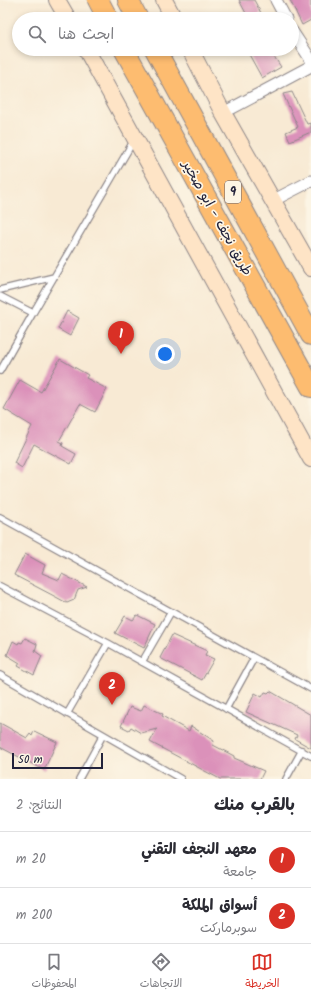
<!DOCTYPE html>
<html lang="ar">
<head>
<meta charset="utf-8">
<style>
	body { margin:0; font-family:Kalam,"Playpen Sans Arabic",sans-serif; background:#f2f2f3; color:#2b2b33; direction:rtl }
	.scale { position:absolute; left:12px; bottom:10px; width:91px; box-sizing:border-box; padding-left:4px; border:2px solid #22223b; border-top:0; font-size:11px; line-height:14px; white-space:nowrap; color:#22223b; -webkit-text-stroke:3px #fcf5e5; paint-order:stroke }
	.you { position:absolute; left:165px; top:354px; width:14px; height:14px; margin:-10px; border:3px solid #fff; border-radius:50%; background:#1a73e8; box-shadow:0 0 0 6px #1a73e833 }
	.badge { display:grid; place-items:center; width:26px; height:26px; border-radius:50%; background:#d93025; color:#fff; font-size:13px; font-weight:700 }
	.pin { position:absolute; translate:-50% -33px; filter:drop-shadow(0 1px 2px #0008) }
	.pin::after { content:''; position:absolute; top:21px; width:14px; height:12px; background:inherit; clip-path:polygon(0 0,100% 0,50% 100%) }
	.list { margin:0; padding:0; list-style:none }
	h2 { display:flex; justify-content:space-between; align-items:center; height:52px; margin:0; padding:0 16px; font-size:17px }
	h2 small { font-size:13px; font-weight:400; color:#7c7c81 }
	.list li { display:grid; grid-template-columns:26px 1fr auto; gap:12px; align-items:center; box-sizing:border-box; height:56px; padding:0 16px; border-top:1px solid #e1e1e2 }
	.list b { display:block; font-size:15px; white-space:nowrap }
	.list p { margin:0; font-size:13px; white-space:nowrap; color:#7c7c81 }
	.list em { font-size:13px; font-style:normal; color:#7c7c81 }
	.icon { flex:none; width:22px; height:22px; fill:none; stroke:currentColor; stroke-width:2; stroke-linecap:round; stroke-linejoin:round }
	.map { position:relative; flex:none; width:311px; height:779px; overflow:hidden; direction:ltr }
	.search { position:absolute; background:#fff; box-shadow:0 2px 6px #0003; left:12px; right:12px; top:12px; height:44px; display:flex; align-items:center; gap:10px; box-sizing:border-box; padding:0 14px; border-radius:22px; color:#7c7c81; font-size:15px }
	.sheet { height:164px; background:#fff }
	nav { display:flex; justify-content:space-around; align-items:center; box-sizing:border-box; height:56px; border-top:1px solid #e1e1e2; background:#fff; font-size:11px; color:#7c7c81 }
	nav a { display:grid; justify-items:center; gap:2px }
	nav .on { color:#d93025 }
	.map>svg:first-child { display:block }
	.building { fill:#db91ba }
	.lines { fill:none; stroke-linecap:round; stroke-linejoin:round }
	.lane-casing { stroke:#8d8688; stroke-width:8 }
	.street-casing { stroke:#8d8688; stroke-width:13 }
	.secondary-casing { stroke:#8d8688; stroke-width:18 }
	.highway-casing { stroke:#8d8688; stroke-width:22 }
	.lane { stroke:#fff; stroke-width:5.5 }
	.street { stroke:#fff; stroke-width:11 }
	.secondary { stroke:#fee4c6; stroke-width:16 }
	.highway { stroke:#fdbc70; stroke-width:20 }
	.labels { text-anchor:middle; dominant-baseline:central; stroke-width:3.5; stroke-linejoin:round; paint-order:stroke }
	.shield { fill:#fcf5e5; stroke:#63616e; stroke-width:1 }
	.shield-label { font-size:13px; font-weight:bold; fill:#22223b }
	.street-label { font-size:14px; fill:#22223b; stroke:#fcf5e5 }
</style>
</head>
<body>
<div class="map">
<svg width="311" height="779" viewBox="0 0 311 779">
	<rect width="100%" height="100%" fill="#fcf5e5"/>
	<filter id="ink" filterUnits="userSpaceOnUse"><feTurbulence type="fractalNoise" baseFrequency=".025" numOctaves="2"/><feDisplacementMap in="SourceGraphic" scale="8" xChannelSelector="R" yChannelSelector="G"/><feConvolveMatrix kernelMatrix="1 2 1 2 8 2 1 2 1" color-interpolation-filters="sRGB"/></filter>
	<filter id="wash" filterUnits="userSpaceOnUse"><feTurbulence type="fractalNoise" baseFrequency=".012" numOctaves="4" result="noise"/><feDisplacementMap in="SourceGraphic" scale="16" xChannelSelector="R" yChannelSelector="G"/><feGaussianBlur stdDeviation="0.9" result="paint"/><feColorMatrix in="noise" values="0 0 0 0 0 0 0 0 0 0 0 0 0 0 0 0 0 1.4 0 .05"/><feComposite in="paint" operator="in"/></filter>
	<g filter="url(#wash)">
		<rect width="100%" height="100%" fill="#f8ead4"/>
		<g id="blocks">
			<path class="building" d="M239,0H254L261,13L249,19Z
				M290,0H311V20L302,25Z
				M246,49H269L281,67L262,78Z
				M292,92L307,124L311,123V132L290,141L286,132L298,127L283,94Z
				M67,311L79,318L70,336L58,329Z
				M60,359L88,375L86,378L107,389L95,412L80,404L59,441L63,443L62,446L76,454L71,464L34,444L22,468L14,463L32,426L4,409L20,380L41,392Z
				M25,554L45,565L42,573L59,580L62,574L87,587L78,590L74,600L67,603L56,597L14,575Z
				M137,615L155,624L144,648L115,633L125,616L133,620Z
				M172,635L207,651L205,655L214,659L202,680L160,658Z
				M25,638L37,644L35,651L42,656L34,675L18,666L20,663L7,655L13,641L18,644L19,642L22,643Z
				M270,691L311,715V748L295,739L297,735L246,712L255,693L262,697L265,692L268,693Z
				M144,705L163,714L162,716L189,731L191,726L214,741L213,745L234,756V758L264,771L260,779H220L150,742L157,729L141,733L131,727L129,730L121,726L130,707L141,711Z
				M0,723L27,738L30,734L32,736L34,731L57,742L44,770L0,747Z"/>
		</g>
	</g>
	<g filter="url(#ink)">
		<use href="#blocks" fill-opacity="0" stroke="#8d8688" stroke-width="1"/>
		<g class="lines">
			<defs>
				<path id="lane" d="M0,290L54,277
					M0,296L33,313L134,140
					M0,371L33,313
					M0,517L311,689
					M0,586L108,643L311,756
					M142,662L171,612
					M0,675L181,779
					M226,709L254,658
					M67,714L108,643
					M79,779L103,735
					M286,779L302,750"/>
				<path id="street" d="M276,0L286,19
					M292,31L311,60
					M223,113L311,66
					M272,201L311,181"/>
				<path id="secondary" d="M57,0L68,19
					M164,0L174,19
					M86,49L311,459
					M190,49L223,113L311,268"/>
				<path id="highway" d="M98,0L108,19
					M128,0L138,19
					M124,49L311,387
					M155,49L311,335"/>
			</defs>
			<use href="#lane" class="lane-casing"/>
			<use href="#street" class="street-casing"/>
			<use href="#secondary" class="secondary-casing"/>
			<use href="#highway" class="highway-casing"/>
			<use href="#lane" class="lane"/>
			<use href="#street" class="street"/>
			<use href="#secondary" class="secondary"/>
			<use href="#highway" class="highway"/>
		</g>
	</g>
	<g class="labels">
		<rect class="shield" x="225" y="181" width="16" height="22" rx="3"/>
		<g class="shield-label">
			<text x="233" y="192">9</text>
		</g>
		<g class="street-label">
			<text transform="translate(217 218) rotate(61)">طريق نجف - ابو صخير</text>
		</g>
	</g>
</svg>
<div class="scale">50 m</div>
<div class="you"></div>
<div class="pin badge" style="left:121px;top:354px">1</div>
<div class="pin badge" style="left:112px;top:705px">2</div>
<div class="search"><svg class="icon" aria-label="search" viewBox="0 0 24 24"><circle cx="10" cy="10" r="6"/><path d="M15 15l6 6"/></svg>ابحث هنا</div>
</div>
<section class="sheet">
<h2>بالقرب منك<small>النتائج: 2</small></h2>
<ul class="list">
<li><span class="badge">1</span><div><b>معهد النجف التقني</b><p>جامعة</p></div><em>20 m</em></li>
<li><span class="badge">2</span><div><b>أسواق الملكة</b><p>سوبرماركت</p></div><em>200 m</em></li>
</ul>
</section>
<nav>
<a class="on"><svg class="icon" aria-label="map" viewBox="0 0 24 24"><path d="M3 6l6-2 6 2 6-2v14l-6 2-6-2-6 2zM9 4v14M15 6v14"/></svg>الخريطة</a>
<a><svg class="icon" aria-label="directions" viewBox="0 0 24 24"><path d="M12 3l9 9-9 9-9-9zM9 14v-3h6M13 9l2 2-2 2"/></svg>الاتجاهات</a>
<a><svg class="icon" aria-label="saved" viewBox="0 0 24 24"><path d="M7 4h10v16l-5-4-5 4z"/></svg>المحفوظات</a>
</nav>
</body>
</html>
